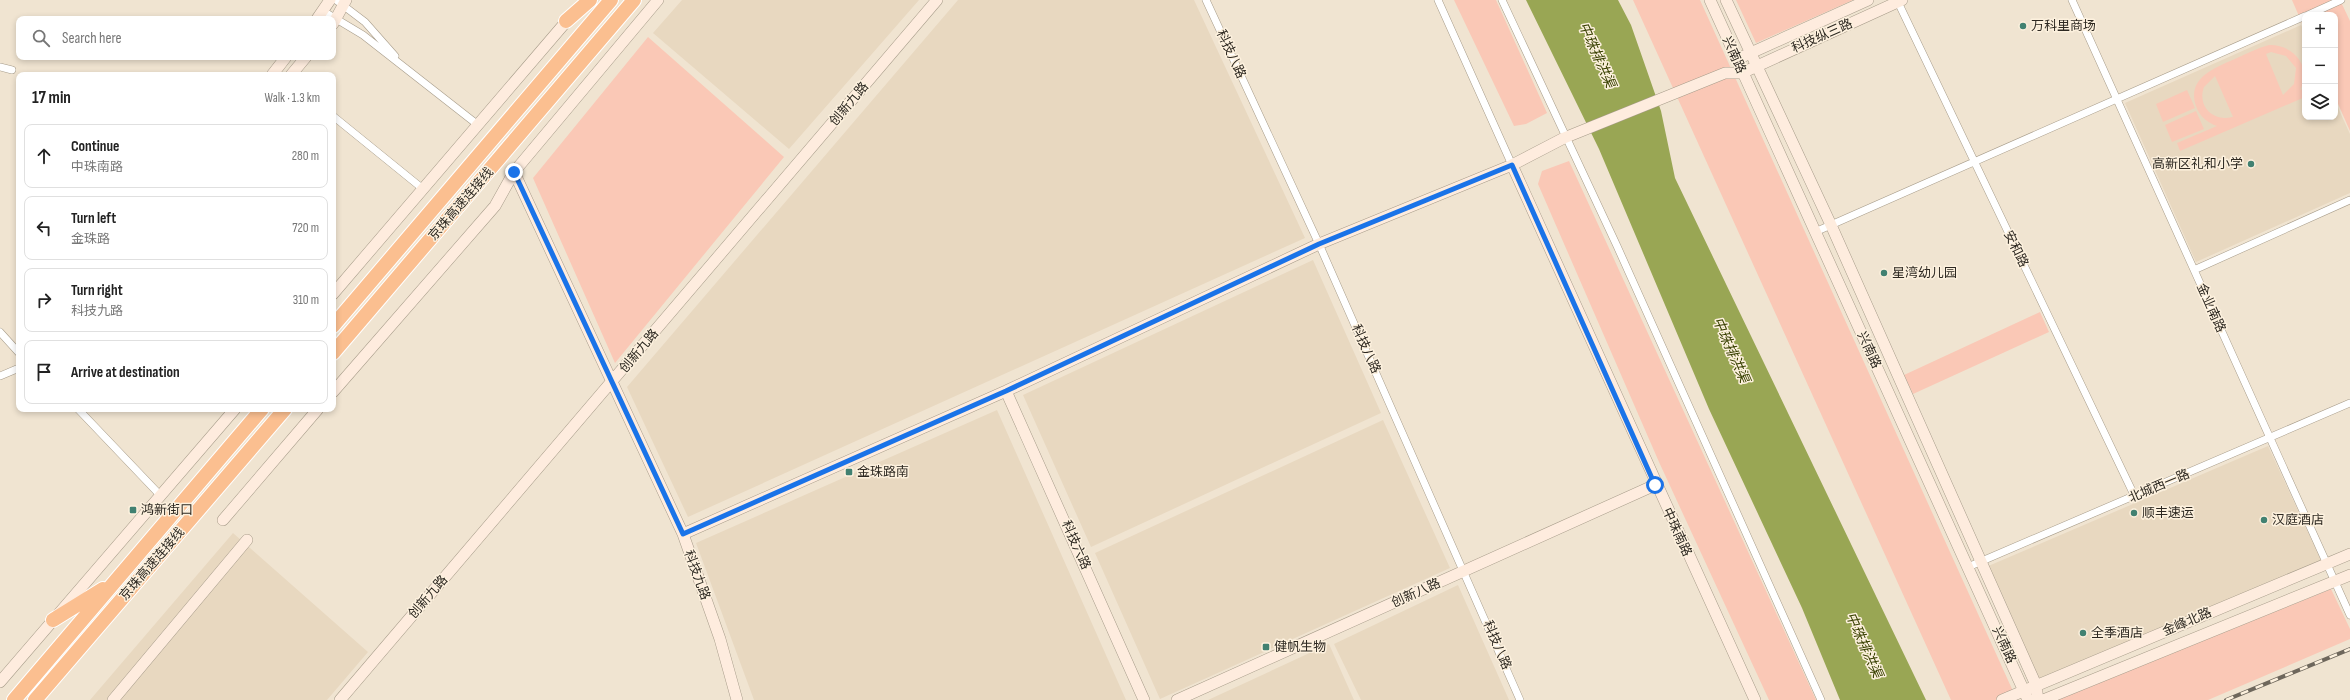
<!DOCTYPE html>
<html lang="en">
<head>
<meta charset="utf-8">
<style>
	body { margin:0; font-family:"Sofia Sans Condensed","Noto Sans SC",sans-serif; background:#f6f6f6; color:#222 }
	.controls { position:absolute; right:12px; top:12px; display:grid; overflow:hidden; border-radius:8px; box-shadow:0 2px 6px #0003 }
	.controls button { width:36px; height:36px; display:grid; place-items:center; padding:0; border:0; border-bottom:1px solid #e0e0e0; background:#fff; color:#222; font:20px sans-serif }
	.stop { position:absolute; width:12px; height:12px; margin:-9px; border:3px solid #1a73e8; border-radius:50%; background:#fff }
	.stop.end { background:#1a73e8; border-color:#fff; box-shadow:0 1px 4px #0008 }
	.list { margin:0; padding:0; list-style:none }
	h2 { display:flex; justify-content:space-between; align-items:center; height:52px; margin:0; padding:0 16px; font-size:17px }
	h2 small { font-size:13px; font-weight:400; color:#767676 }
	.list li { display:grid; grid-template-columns:26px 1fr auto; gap:12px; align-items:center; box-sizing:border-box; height:64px; margin:0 8px 8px; padding:0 8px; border:1px solid #e0e0e0; border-radius:8px }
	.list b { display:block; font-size:15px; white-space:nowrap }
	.list p { margin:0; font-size:13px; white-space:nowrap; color:#767676 }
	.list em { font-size:13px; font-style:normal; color:#767676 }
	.icon { flex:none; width:22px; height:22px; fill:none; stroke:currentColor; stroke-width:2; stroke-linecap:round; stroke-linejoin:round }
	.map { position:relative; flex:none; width:2350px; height:700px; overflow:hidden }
	.search { position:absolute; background:#fff; box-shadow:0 2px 6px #0003; left:16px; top:16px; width:320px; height:44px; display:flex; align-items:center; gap:10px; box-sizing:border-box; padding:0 14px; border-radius:8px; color:#767676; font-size:15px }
	.panel { position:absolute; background:#fff; box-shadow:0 2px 6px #0003; left:16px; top:72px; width:320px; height:340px; border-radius:8px }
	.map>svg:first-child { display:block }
	.built { fill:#e8d8c0 }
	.green { fill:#fac8b6; fill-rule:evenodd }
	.water { fill:#99a654 }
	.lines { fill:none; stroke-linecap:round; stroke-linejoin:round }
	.street-casing { stroke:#a79c8a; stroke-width:8 }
	.secondary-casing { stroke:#a79c8a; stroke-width:12 }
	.highway-casing { stroke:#fff; stroke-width:16 }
	.street { stroke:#fff; stroke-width:7 }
	.secondary { stroke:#feecde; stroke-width:11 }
	.highway { stroke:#fbbf90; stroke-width:14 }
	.rail-casing { stroke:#6e675c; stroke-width:4 }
	.rail { stroke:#fdf1de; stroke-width:2.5; stroke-dasharray:8; stroke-linecap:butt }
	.route { stroke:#1a73e8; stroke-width:5 }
	.poi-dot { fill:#418171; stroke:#fdf1de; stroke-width:1.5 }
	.labels { text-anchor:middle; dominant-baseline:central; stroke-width:3; stroke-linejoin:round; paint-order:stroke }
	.poi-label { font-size:13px; fill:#2d2821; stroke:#fdf1de; text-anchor:start }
	.street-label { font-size:13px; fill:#2d2821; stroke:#fdf1de }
	.water-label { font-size:14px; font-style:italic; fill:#384000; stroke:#fdf1de }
</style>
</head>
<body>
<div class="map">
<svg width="2350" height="700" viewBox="0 0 2350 700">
	<rect width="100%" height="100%" fill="#f0e4d1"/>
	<path class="built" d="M682,0H919L789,149L653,33Z
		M958,0H1194L1305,238L688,517L627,387Z
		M2301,25L2305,33V117H2335V101L2350,134V193L2196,262L2125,103Z
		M1313,260L1381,413L1091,547L1023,395Z
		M997,410L1126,700H754L696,543Z
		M1383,420L1450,568L1160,699L1095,553Z
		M2268,446L2321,560L2038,679L1986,567Z
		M233,533L368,652L327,700H90Z
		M1458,585L1509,700H1361L1334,644Z
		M1329,644L1354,700H1208Z"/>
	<path class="green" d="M1454,0H1496L1547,113L1526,124L1514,126Z
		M1633,0H1700L2017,700H1951Z
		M1736,0H1853L1756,43Z
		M2292,0H2340L2350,21V131L2335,97V15H2305V30Z
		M648,37L784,157L615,363L533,178Z
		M2269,45C2293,44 2313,67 2300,90L2305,88V97L2180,151L2177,143L2217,126C2208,123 2199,116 2196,106C2186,77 2217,67 2237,58C2248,53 2258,48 2269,45ZM2271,52L2286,56L2296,68L2294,84L2283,95L2266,54ZM2215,76L2233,117H2232C2213,122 2197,106 2204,87Z
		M2187,90L2195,108L2163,122L2156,104Z
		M2196,111L2204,129L2172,142L2165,125Z
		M1569,161L1816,700H1769L1659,462L1538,184L1542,171Z
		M2040,312L2049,332L1913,394L1904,375Z
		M2331,589L2350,629V639L2208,700H2056Z"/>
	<path class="water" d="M1526,0H1618L1631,25L1661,111L1675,178L1926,700H1840L1802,608L1709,409L1599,149Z"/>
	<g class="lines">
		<defs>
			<path id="street" d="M336,0L365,22L395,56
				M1206,0L1319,244L1520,700
				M1438,0L1512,165
				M1502,0L1617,246L1821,700
				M1897,0L2135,497
				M2072,0L2350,615
				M323,11L363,35L478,125
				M2308,15L2341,0
				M0,67L12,70
				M333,116L423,189
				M1815,232L2305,16
				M2194,270L2350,200
				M0,332L19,353
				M0,376L19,368
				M78,409L160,495
				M1968,567L2350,403"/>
			<path id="secondary" d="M1710,0L2028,700
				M1726,0L1831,225L2036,685L2038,700
				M317,19L330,0
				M333,24L346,0
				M1744,56L1868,0
				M272,75L286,57
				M291,75L306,57
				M1512,165L1755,700
				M514,172L683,534L720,639L737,700
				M333,294L571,16
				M1006,391L1144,700
				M333,392L495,206L514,172L658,0
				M223,520L318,409
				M683,534L1006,391L1319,244L1512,165L1564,138L1725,73H1742L1902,0
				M0,682L235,409
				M113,700L247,540
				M340,700L937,0
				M1177,700L1655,485
				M2002,700L2350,554
				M2043,700L2350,575"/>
			<path id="highway" d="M566,21L590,0
				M333,326L611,0
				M333,353L634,0
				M53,620L103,589
				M14,700L262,409
				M35,700L285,409"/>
		</defs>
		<use href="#street" class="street-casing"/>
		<use href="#secondary" class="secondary-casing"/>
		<use href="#highway" class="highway-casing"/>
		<use href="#street" class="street"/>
		<use href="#secondary" class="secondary"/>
		<use href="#highway" class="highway"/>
		<defs>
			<path id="rail" d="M2226,700L2350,649"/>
		</defs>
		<use href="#rail" class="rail-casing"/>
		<use href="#rail" class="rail"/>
	</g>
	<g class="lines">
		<path class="route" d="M514,172L683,534L1006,391L1319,244L1512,165L1655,485"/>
	</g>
	<g class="poi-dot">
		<circle cx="2023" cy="26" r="4"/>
		<circle cx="2251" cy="164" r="4"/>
		<circle cx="1884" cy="273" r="4"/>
		<rect x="845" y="468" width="8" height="8" rx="2"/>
		<rect x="129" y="506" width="8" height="8" rx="2"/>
		<circle cx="2134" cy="513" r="4"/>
		<circle cx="2264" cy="520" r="4"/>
		<circle cx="2083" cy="633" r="4"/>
		<rect x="1262" y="643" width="8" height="8" rx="2"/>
	</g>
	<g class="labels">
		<g class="poi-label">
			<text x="2031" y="26">万科里商场</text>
			<text x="2243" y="164" text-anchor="end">高新区礼和小学</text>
			<text x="1892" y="273">星湾幼儿园</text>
			<text x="857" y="472">金珠路南</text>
			<text x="141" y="510">鸿新街口</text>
			<text x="2142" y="513">顺丰速运</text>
			<text x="2272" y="520">汉庭酒店</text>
			<text x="2091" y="633">全季酒店</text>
			<text x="1274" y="647">健帆生物</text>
		</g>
		<g class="street-label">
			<text transform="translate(1822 36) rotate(-24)">科技纵三路</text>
			<text transform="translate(1231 54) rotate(65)">科技八路</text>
			<text transform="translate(1734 55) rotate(66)">兴南路</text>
			<text transform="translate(849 104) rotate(-50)">创新九路</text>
			<text transform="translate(461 204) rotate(-49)">京珠高速连接线</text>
			<text transform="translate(2016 249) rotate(64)">安和路</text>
			<text transform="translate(2211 308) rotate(66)">金业南路</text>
			<text transform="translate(1366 349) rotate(66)">科技八路</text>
			<text transform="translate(1869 350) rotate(65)">兴南路</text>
			<text transform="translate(639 351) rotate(-50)">创新九路</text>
			<text transform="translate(2159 486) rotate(-23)">北城西一路</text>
			<text transform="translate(1677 532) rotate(65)">中珠南路</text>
			<text transform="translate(1076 545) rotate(66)">科技六路</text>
			<text transform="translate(152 564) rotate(-49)">京珠高速连接线</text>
			<text transform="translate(697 575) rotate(70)">科技九路</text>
			<text transform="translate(1416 593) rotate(-24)">创新八路</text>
			<text transform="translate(428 597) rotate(-49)">创新九路</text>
			<text transform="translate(2187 622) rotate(-23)">金峰北路</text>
			<text transform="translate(1497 645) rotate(67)">科技八路</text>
			<text transform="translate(2004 645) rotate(65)">兴南路</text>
		</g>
		<g class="water-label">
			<text transform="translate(1597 55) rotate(66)">中珠排洪渠</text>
			<text transform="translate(1731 350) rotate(66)">中珠排洪渠</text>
			<text transform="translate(1864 645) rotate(66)">中珠排洪渠</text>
		</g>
	</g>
</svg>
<div class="controls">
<button>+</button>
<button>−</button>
<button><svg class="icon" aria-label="layers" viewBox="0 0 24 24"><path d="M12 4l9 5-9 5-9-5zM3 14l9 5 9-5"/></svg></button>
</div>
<div class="stop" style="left:1655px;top:485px"></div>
<div class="stop end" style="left:514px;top:172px"></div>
<div class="search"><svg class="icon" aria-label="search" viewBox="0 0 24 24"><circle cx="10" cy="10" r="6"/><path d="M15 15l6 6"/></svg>Search here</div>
<section class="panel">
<h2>17 min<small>Walk · 1.3 km</small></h2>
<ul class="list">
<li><svg class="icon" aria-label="ahead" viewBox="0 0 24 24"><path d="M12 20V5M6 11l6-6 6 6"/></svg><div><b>Continue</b><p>中珠南路</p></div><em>280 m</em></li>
<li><svg class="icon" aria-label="left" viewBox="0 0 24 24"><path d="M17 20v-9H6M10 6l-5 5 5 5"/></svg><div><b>Turn left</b><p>金珠路</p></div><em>720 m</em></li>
<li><svg class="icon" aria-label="right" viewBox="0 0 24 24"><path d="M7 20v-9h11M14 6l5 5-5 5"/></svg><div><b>Turn right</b><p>科技九路</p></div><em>310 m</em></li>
<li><svg class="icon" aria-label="arrive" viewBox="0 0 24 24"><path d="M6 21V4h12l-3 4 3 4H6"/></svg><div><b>Arrive at destination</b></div></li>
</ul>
</section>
</div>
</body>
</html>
